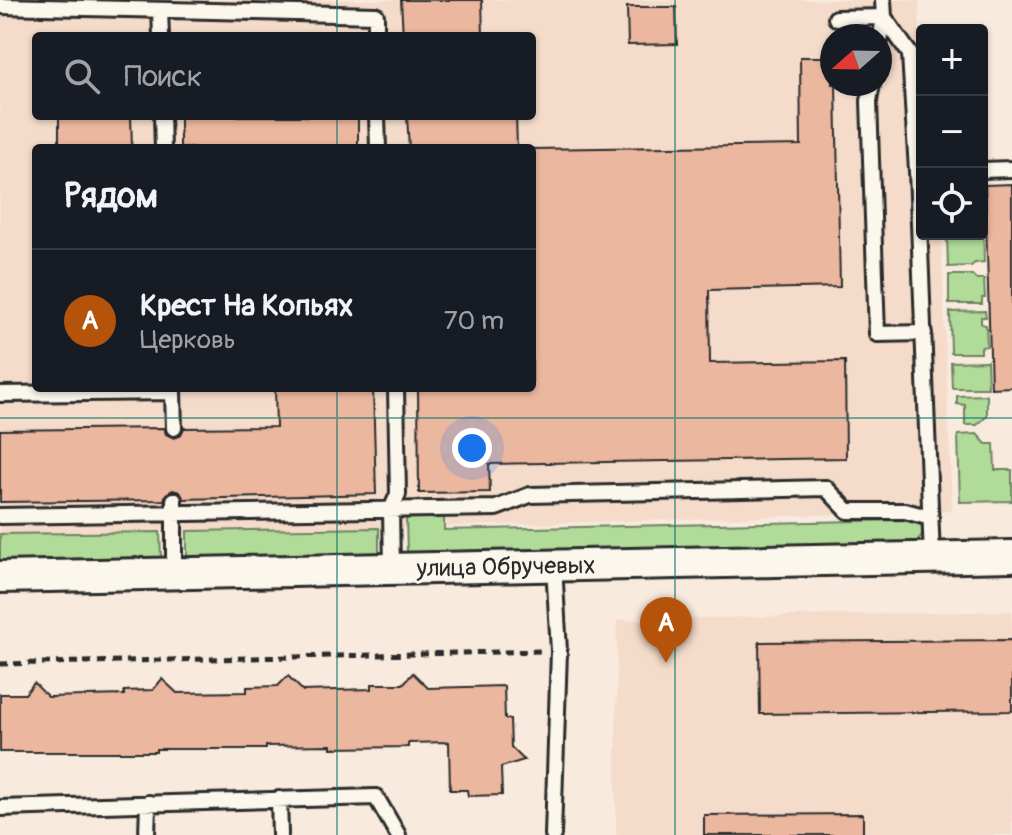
<!DOCTYPE html>
<html lang="ru">
<head>
<meta charset="utf-8">
<style>
	body { margin:0; font-family:Pangolin,sans-serif; background:#242831; color:#f1f3f6 }
	.controls { position:absolute; right:24px; top:24px; display:grid; overflow:hidden; border-radius:8px; box-shadow:0 2px 6px #0004 }
	.controls button { width:72px; height:72px; display:grid; place-items:center; padding:0; border:0; border-bottom:2px solid #363941; background:#171b24; color:#f1f3f6; font:40px sans-serif }
	.compass { position:absolute; left:820px; top:24px; width:72px; height:72px; border-radius:50%; background:#171b24; box-shadow:0 2px 6px #0004; rotate:250deg }
	.you { position:absolute; left:472px; top:448px; width:28px; height:28px; margin:-20px; border:6px solid #fff; border-radius:50%; background:#1a73e8; box-shadow:0 0 0 12px #1a73e833 }
	.badge { display:grid; place-items:center; width:52px; height:52px; border-radius:50%; background:#b45309; color:#fff; font-size:26px; font-weight:700 }
	.pin { position:absolute; translate:-50% -66px; filter:drop-shadow(0 2px 4px #0008) }
	.pin::after { content:''; position:absolute; top:42px; width:28px; height:24px; background:inherit; clip-path:polygon(0 0,100% 0,50% 100%) }
	.list { margin:0; padding:0; list-style:none }
	h2 { display:flex; justify-content:space-between; align-items:center; height:104px; margin:0; padding:0 32px; font-size:34px }
	h2 small { font-size:26px; font-weight:400; color:#9ea1a6 }
	.list li { display:grid; grid-template-columns:52px 1fr auto; gap:24px; align-items:center; box-sizing:border-box; height:144px; padding:0 32px; border-top:2px solid #363941 }
	.list b { display:block; font-size:30px; white-space:nowrap }
	.list p { margin:0; font-size:26px; white-space:nowrap; color:#9ea1a6 }
	.list em { font-size:26px; font-style:normal; color:#9ea1a6 }
	.icon { flex:none; width:44px; height:44px; fill:none; stroke:currentColor; stroke-width:2; stroke-linecap:round; stroke-linejoin:round }
	.map { position:relative; flex:none; width:1012px; height:835px; overflow:hidden }
	.search { position:absolute; background:#171b24; box-shadow:0 2px 6px #0004; left:32px; top:32px; width:504px; height:88px; display:flex; align-items:center; gap:20px; box-sizing:border-box; padding:0 28px; border-radius:8px; color:#9ea1a6; font-size:30px }
	.panel { position:absolute; background:#171b24; box-shadow:0 2px 6px #0004; left:32px; top:144px; width:504px; height:248px; border-radius:8px }
	.map>svg:first-child { display:block }
	.built { fill:#f4dbca; fill-rule:evenodd }
	.green { fill:#b0db99; stroke:#6e8362; stroke-width:2 }
	.building { fill:#ecb79f; stroke:#2b2b2b; stroke-width:2 }
	.lines { fill:none; stroke-linecap:round; stroke-linejoin:round }
	.lane-casing { stroke:#2b2b2b; stroke-width:20 }
	.street-casing { stroke:#2b2b2b; stroke-width:36 }
	.path { stroke:#2b2b2b; stroke-width:5; stroke-dasharray:8 6; stroke-linecap:butt }
	.lane { stroke:#fbf7ec; stroke-width:14 }
	.street { stroke:#fbf7ec; stroke-width:30 }
	.grid { fill:none; stroke:#0f766e; stroke-width:2; stroke-opacity:0.55 }
	.labels { text-anchor:middle; dominant-baseline:central; stroke-width:6; stroke-linejoin:round; paint-order:stroke }
	.street-label { font-size:24px; fill:#2b2b2b; stroke:#fbf7ec }
</style>
</head>
<body>
<div class="map">
<svg width="1012" height="835" viewBox="0 0 1012 835">
	<rect width="100%" height="100%" fill="#f8eadd"/>
	<filter id="ink" filterUnits="userSpaceOnUse"><feTurbulence type="fractalNoise" baseFrequency=".0125" numOctaves="2"/><feDisplacementMap in="SourceGraphic" scale="16" xChannelSelector="R" yChannelSelector="G"/><feConvolveMatrix kernelMatrix="1 2 1 2 8 2 1 2 1" color-interpolation-filters="sRGB"/></filter>
	<g filter="url(#ink)">
		<path class="built" d="M0,0H919L922,234H941L952,511L0,540ZM36,36H532V116H36ZM832,36H880V84H832ZM36,148H532V388H36Z
			M1012,611V835H616L617,620Z"/>
		<path class="green" d="M983,226L984,262L975,263L971,266L948,267L947,234H982Z
			M949,275H972L976,279H984L985,298H982V304H949Z
			M985,311L986,317H981V324L986,325L987,346L981,347V353H951L950,312Z
			M987,361L988,388H952L951,362Z
			M987,395V416L977,425H965V405L957,404V396Z
			M977,434L986,444H994L995,470H1012V501L960,502L958,435Z
			M406,518H444V530L905,520L928,527L917,541L907,543L407,552Z
			M379,528V554L187,558V531Z
			M160,532L161,557L0,561V534Z"/>
		<path class="building" d="M401,0H482L483,36H403Z
			M627,7H676L677,44L628,45Z
			M800,57H832V84H836L840,287L709,290L710,363L845,361L846,458L489,464L490,492L419,493L418,388H532V149L801,145Z
			M59,116H131L132,148H59Z
			M180,116H358V148H180Z
			M407,116H516L517,148H409Z
			M1012,184V387L991,388L985,185Z
			M275,388H373L376,494L184,499L180,492L173,490L166,494L164,500L0,502V430L164,428L166,434L174,438L180,436L184,428L276,427Z
			M1012,640V711L760,714L759,642Z
			M413,673L428,688L504,686L505,719H510L511,747L524,760L501,767L502,795L468,796L467,790H450L449,742L408,743V747L331,748V745L266,746V749H156V752H0V694H25L34,683L48,697L124,695V691L153,690L162,679L177,693L247,692V687L278,686L288,676L303,691L372,689V684H403Z
			M863,814V835H704V815Z"/>
		<g class="lines">
			<defs>
				<path id="lane" d="M883,0L884,17L910,54L917,171L932,558
					M0,6L376,15V36
					M160,10L161,36
					M836,18L884,17L880,41
					M872,84L869,101L877,334L924,333
					M162,116L163,148
					M377,116L378,148
					M982,170L1012,169
					M0,394L173,392L174,428
					M174,500V574
					M0,516L496,508L530,495L826,488L848,511H905L931,518
					M392,569L391,510L398,494L396,388
					M279,799L280,835
					M0,808L376,797L398,835
					M147,835L148,803
					M553,835L559,651L554,566"/>
				<path id="street" d="M0,577L1012,556"/>
			</defs>
			<use href="#lane" class="lane-casing"/>
			<use href="#street" class="street-casing"/>
			<path class="path" d="M0,664L542,651"/>
			<use href="#lane" class="lane"/>
			<use href="#street" class="street"/>
		</g>
	</g>
	<path class="grid" d="M337,0V36M675,0V835M337,116V148M337,388V835M0,418H1012"/>
	<g class="labels">
		<g class="street-label">
			<text transform="translate(506 567) rotate(-1)">улица Обручевых</text>
		</g>
	</g>
</svg>
<div class="controls">
<button>+</button>
<button>−</button>
<button><svg class="icon" aria-label="locate" viewBox="0 0 24 24"><circle cx="12" cy="12" r="6"/><path d="M12 2v4M12 18v4M2 12h4M18 12h4"/></svg></button>
</div>
<svg class="compass" viewBox="-18 -18 36 36"><path d="M0-13l5 13h-10z" fill="#e53935"/><path d="M0 13l5-13h-10z" fill="#9ea1a6"/></svg>
<div class="you"></div>
<div class="pin badge" style="left:666px;top:663px">A</div>
<div class="search"><svg class="icon" aria-label="search" viewBox="0 0 24 24"><circle cx="10" cy="10" r="6"/><path d="M15 15l6 6"/></svg>Поиск</div>
<section class="panel">
<h2>Рядом<small></small></h2>
<ul class="list">
<li><span class="badge">A</span><div><b>Крест На Копьях</b><p>Церковь</p></div><em>70 m</em></li>
</ul>
</section>
</div>
</body>
</html>
